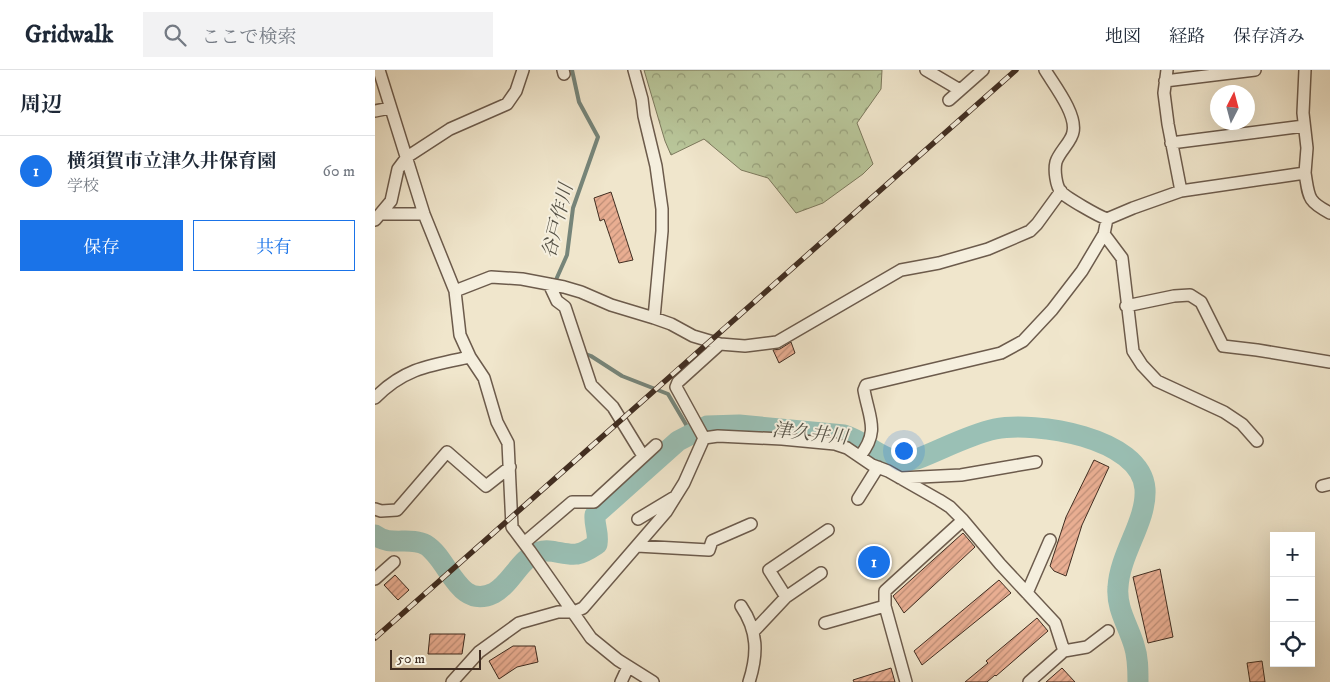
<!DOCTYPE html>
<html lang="ja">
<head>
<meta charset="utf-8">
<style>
	body { margin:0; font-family:"IM FELL DW Pica","Noto Serif JP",serif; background:#f2f2f3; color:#1f2937 }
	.controls { position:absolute; right:15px; bottom:15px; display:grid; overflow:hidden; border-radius:0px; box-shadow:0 5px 20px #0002 }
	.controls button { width:45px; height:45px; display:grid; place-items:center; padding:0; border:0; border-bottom:1px solid #e0e1e3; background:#fff; color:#1f2937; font:25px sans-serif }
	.compass { position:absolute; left:835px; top:15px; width:45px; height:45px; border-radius:50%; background:#fff; box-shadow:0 5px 20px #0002; rotate:6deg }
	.scale { position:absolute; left:15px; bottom:12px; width:91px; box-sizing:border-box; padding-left:5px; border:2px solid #402d21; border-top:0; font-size:14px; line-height:18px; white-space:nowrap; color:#402d21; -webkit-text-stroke:4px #f5efde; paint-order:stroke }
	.you { position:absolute; left:528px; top:380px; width:18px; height:18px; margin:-12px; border:4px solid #fff; border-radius:50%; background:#1a73e8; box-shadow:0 0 0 8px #1a73e833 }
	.badge { display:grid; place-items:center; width:32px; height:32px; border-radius:50%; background:#1a73e8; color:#fff; font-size:16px; font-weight:700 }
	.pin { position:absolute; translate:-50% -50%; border:2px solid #fff; box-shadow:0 1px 5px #0006 }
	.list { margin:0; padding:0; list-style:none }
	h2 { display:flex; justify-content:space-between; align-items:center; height:65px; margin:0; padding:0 20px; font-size:21px }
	h2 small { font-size:16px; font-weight:400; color:#747a83 }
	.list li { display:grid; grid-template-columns:32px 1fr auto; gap:15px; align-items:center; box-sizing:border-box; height:70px; padding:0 20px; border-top:1px solid #e0e1e3 }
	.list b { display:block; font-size:19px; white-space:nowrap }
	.list p { margin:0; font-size:16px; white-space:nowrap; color:#747a83 }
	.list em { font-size:16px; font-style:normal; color:#747a83 }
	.actions { display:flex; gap:10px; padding:15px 20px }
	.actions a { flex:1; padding:11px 0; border:1px solid #1a73e8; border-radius:0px; text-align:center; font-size:18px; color:#1a73e8 }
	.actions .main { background:#1a73e8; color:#fff }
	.icon { flex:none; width:28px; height:28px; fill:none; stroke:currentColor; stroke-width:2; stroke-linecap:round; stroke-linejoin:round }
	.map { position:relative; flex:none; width:955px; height:612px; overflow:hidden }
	header { display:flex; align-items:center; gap:30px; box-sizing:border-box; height:70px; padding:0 25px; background:#fff; border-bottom:1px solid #e0e1e3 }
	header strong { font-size:24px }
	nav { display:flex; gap:28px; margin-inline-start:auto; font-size:18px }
	.search { width:350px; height:45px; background:#f2f2f3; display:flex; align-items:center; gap:12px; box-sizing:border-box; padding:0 18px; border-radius:0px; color:#747a83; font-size:19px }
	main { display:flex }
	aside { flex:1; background:#fff }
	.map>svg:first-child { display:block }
	.forest { fill:url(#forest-crowns); stroke:#7c795d }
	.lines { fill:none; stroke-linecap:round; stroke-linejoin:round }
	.stream { stroke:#76857a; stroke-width:4 }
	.river { stroke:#9ac0b5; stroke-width:21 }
	.building { fill:url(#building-hatch); stroke:#402d21 }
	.minor-casing { stroke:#6c5b4c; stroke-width:14 }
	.minor { stroke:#f5efde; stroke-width:11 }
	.rail-casing { stroke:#402d21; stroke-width:5.5 }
	.rail { stroke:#f5efde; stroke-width:4; stroke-dasharray:11; stroke-linecap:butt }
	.labels { text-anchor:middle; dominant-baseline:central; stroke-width:4; stroke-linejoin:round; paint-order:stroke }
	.water-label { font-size:19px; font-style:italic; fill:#565246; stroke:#f5efde }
</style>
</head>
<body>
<header>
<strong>Gridwalk</strong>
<div class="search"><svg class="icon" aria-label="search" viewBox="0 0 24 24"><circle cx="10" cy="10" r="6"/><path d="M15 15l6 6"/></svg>ここで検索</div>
<nav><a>地図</a><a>経路</a><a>保存済み</a></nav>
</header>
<main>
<aside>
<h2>周辺<small></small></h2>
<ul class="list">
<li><span class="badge">1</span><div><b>横須賀市立津久井保育園</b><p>学校</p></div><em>60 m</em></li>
</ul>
<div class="actions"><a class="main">保存</a><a>共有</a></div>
</aside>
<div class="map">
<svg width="955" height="612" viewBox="0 0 955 612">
	<defs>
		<pattern id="forest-crowns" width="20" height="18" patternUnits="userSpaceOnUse" patternTransform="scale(1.25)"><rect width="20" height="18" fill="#b8c599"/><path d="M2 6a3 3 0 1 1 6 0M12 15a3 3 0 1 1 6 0" fill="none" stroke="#97a07c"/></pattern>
		<pattern id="building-hatch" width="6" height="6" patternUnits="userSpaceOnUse" patternTransform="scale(1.25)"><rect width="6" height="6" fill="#e9ae92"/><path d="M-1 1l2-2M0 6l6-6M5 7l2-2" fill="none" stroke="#be8e77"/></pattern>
	</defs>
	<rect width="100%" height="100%" fill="#f0e6cc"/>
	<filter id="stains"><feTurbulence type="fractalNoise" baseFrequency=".004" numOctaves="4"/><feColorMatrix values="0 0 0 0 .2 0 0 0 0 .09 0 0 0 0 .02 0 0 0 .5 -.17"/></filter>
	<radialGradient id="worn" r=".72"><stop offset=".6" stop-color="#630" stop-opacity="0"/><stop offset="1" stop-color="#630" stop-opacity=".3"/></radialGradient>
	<path class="forest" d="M269,0H507L506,19L482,53L498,94L488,104L448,133L421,143L393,108L366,100L329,69L296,85L290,71Z"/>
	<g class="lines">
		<path class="stream" d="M180,212L192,185L198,138L223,67L204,32L197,0
			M208,283L216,286L247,306L293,324L316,363"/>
		<path class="river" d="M0,465C15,477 35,466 51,475C74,489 83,541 119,523C137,513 145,488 164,482C176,478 190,486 202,484C209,483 216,478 222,474C224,462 219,456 220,445L303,371L332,356L364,355L469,365C498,374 506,396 542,389C568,379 593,365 620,359C660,351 766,367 770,419C772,451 745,483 743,517C741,538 753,555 759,575C763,587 763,599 763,612"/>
	</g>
	<path class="building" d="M236,122L258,190L244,193L229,149L225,151L219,128Z
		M416,272L420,283L404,293L398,280L405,279Z
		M719,390L734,397L707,455L691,506L679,501L675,496L691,447Z
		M588,463L600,477L529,543L518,526Z
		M785,499L798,567L773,573L758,507Z
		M20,505L34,520L23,530L9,515Z
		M624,510L636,523L547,595L539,581Z
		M662,548L673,561L621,606L620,605L612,612H590L613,593L611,591Z
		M55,564H90L87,584H53Z
		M138,576H160L163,592L142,597L124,609L114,591Z
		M887,591L890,612H875L872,593Z
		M516,598L520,612H479L478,610Z
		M687,598L700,612H671Z"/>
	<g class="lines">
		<defs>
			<path id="minor" d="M4,0L49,144L80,221L85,265L95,287L109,308L122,352L133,373L137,457L155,481L216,568L243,590L278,612
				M188,0L189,4
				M259,0L267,29L269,46L281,96L287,139V161L279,248
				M551,0L585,20
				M670,0C679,15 702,44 698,62C697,71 684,82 681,92C679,100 681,116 686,122C692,128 723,146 732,149L758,138L806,121L930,103L932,78L928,43L930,0
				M792,0L789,23L793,54L806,121
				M790,11L880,0
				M574,30L608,0
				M0,41L15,38
				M796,73L929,56
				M930,103C934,127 932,131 955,143
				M6,144H49
				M0,150L16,131L23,99L32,87L75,59L132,34L141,21L148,0
				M729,164L747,188L758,281L767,295L782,311L849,342L867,354L882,371
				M174,214L182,231L190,237L216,315L238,337L268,386
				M80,221L116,207L147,209L189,217L206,222L236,235L279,248L296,254L318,266L345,274L370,276L402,272L526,200L564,193L613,179L655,161L662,154L686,121
				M751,236L799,226L815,225L826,232L848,276L882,280L955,292
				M0,328C29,298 56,295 95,287
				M329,368L343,366L407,369L460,374L472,378L497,395L513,401L564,430L575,437L588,450L625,494L680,553L689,581
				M329,368L301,317L303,312L345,274
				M485,386C505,361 494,348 489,320L491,315L626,283L648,271L677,240L707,201L729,164L732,149
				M525,408L586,405L661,392
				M947,416L955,414
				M483,429L503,397
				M0,439L6,441L22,440L72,382L111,416L135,397
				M263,449L298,428
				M149,473L197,432H219L281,375
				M262,476L334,480L337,471L376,454
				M0,509L19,492
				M652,523L675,470
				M411,527L394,500L453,460
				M366,536C383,561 383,584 374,612
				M450,553L510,536
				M379,561L411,527L446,503
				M77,612L104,582L144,553L183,542H199L208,538L291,442L309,413L329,368
				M246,612L253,597
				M531,612L510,536V521L588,450
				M654,612L689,581L712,577L733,561"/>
		</defs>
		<use href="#minor" class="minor-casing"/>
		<use href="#minor" class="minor"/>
		<defs>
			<path id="rail" d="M0,568L641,0"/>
		</defs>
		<use href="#rail" class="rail-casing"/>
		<use href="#rail" class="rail"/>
	</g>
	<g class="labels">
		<g class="water-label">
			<text transform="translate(183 151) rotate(-76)">谷戸作川</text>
			<text transform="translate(435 364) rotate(6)">津久井川</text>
		</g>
	</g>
	<rect width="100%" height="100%" filter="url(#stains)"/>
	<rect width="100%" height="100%" fill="url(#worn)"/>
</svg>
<div class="controls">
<button>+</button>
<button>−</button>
<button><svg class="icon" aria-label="locate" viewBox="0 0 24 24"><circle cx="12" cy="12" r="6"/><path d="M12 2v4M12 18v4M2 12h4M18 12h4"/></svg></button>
</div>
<svg class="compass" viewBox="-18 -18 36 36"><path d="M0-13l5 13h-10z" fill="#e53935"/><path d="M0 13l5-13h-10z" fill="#747a83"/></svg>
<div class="scale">50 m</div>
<div class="you"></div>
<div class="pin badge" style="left:499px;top:492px">1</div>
</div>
</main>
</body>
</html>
